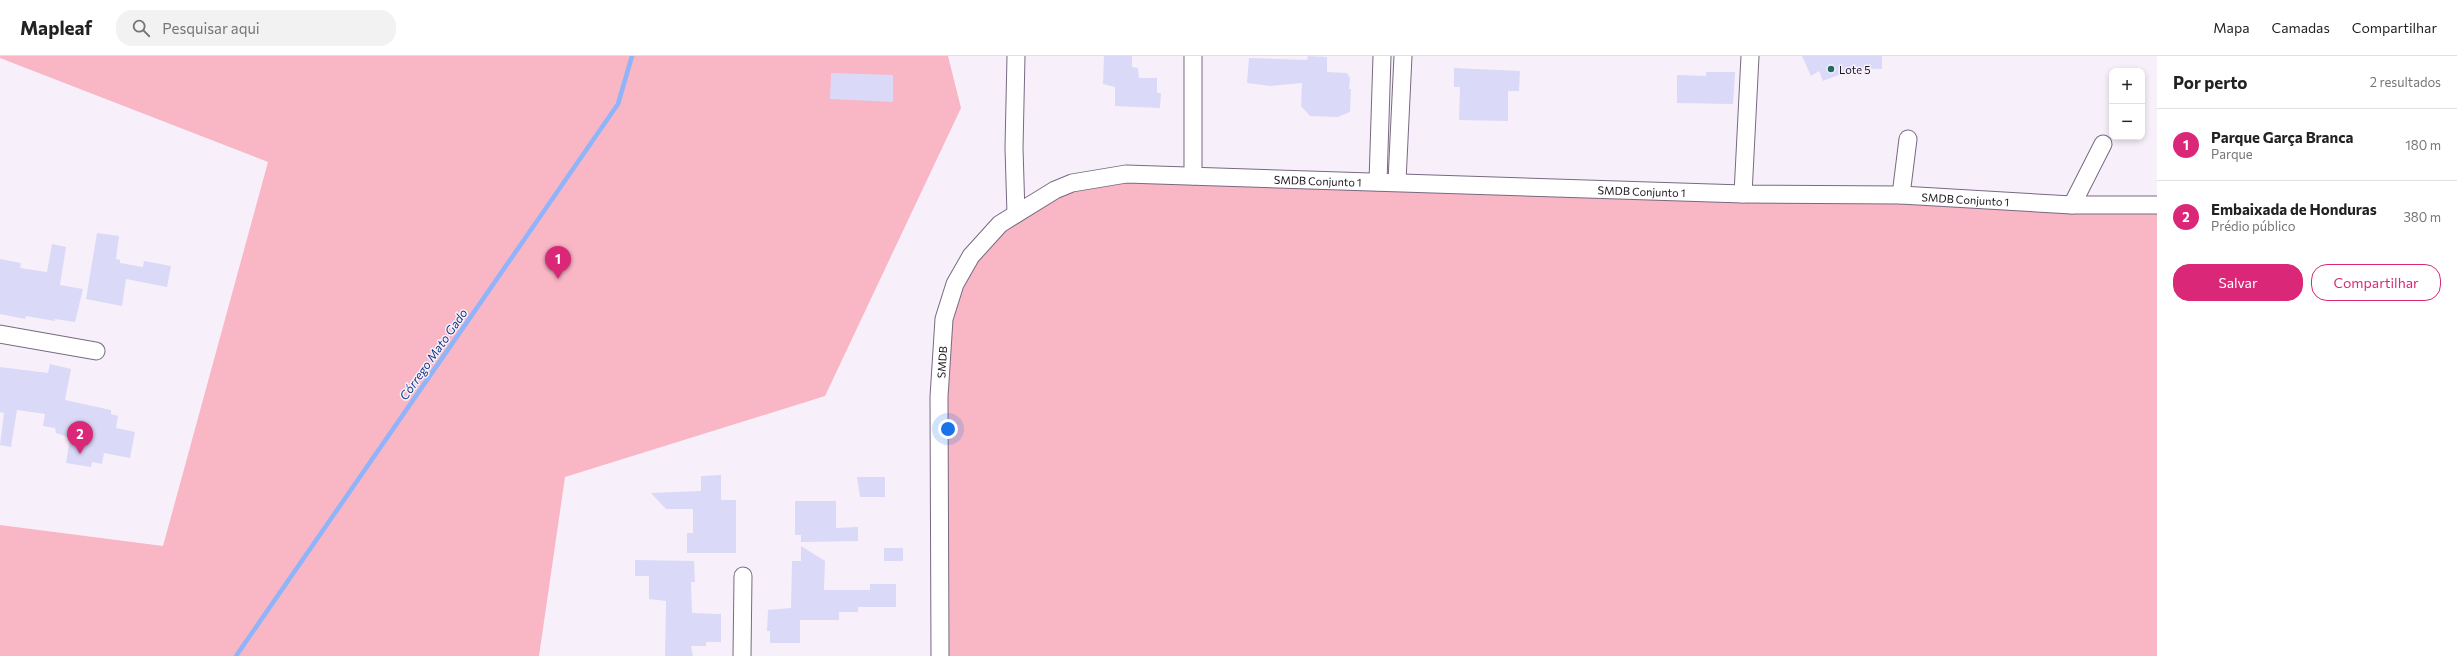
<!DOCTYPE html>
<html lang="pt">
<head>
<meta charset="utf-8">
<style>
	body { margin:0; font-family:Commissioner,sans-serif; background:#f2f2f2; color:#222 }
	.controls { position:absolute; right:12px; top:12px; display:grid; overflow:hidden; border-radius:8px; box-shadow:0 2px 6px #0003 }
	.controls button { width:36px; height:36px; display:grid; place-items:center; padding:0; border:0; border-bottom:1px solid #e0e0e0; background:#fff; color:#222; font:20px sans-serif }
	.you { position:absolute; left:948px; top:373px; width:14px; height:14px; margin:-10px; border:3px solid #fff; border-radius:50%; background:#1a73e8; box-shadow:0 0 0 6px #1a73e833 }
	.badge { display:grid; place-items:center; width:26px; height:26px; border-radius:50%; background:#db2777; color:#fff; font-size:13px; font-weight:700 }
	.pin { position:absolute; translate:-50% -33px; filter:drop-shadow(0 1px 2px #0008) }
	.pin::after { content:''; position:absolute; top:21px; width:14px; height:12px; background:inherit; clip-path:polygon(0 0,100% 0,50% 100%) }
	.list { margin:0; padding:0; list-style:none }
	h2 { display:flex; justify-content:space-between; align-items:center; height:52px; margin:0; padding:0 16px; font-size:17px }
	h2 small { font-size:13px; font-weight:400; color:#767676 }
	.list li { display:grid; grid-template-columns:26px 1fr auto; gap:12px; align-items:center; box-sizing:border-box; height:72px; padding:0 16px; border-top:1px solid #e0e0e0 }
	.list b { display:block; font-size:15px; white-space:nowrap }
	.list p { margin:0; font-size:13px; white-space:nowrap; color:#767676 }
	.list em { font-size:13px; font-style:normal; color:#767676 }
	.actions { display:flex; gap:8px; padding:12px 16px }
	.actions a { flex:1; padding:9px 0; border:1px solid #db2777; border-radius:16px; text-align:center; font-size:14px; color:#db2777 }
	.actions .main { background:#db2777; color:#fff }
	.icon { flex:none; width:22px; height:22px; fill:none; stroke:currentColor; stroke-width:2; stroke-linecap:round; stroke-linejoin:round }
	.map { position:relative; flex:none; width:2157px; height:600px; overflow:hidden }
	header { display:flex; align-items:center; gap:24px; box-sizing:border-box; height:56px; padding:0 20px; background:#fff; border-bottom:1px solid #e0e0e0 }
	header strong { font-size:19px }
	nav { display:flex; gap:22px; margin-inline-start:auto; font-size:14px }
	.search { width:280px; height:36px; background:#f2f2f2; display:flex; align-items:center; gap:10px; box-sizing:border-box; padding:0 14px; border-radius:16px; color:#767676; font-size:15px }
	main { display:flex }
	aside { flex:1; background:#fff }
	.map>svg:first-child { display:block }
	.green { fill:#f9b6c5 }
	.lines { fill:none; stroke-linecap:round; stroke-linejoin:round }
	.stream { stroke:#90b4f9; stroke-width:4.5 }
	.building { fill:#dad9f7 }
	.minor-casing { stroke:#786981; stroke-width:19 }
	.minor { stroke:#fff; stroke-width:17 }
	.poi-dot { fill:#216b64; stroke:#f7f0fb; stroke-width:1.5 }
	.labels { text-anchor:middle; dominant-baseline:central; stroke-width:3; stroke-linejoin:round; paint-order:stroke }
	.poi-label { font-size:11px; fill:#1c161f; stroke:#f7f0fb; text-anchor:start }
	.street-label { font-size:11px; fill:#1c161f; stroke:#f7f0fb }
	.water-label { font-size:12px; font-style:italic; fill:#113683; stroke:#f7f0fb }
</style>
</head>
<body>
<header>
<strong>Mapleaf</strong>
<div class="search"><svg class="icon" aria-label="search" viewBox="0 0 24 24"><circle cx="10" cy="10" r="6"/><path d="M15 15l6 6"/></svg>Pesquisar aqui</div>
<nav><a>Mapa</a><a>Camadas</a><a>Compartilhar</a></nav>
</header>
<main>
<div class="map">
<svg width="2157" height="600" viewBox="0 0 2157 600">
	<rect width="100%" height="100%" fill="#f7f0fb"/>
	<path class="green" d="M0,0H948L961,52L825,340L565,421L539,600H0V469L163,490L268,106L0,2Z
		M1126,118L2157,148V600H941L944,263L971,200L1055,134Z"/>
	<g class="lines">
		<path class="stream" d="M236,600L618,48L632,0"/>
	</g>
	<path class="building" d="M1104,0H1132V11L1138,12L1139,22H1157V37H1161L1160,52L1115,50V31L1103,28Z
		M1308,0L1327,1V16L1347,17L1350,22L1349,33H1351L1350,56L1338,61L1310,60L1301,50L1302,27L1270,30L1247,27L1249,2L1307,4Z
		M1802,0H1882V13L1856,12L1823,25L1819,15L1811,20Z
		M1454,12L1520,15L1519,35H1508V65L1459,64L1460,31H1454Z
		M1706,16H1735L1733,48L1677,47V19L1706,20Z
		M831,17L893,19V46L830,43Z
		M97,177L119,180L116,203L120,204V207L143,211L144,205L171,210L167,231L126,223L122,250L86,243Z
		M52,188L66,191L60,229L83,233L75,266L55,263V265L26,260L25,263L0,258V203L21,207L20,212L47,216Z
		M50,308L71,313L65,344L111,354V358L118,360L116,372L135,376L130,402L104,397L102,408L92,406L91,411L66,407L70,382L56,377L55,372L43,370L45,358L17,354L11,391L0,389L4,357L0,356V311L48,317Z
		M721,419V444H736V497H687V477H693V453H666L651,437L701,435V420Z
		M857,421H885V441H860Z
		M795,445H836V472L858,471V485L801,486V479H795Z
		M801,490L825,505L824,534H870V528H896V551H858V556H839V564H800V587H770V575H767L768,554L791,552L792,505H801Z
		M884,492H903V505H884Z
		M635,504L694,505L695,526H691L692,557L721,558V586H706V590H691L693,600H665L666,545L649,543V520H635Z"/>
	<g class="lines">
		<defs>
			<g id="minor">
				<path d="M1193,0V120"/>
				<path d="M1397,125L1403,0"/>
				<path d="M1378,126L1382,0"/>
				<path d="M1743,138L1750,0"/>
				<path d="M1901,139L1908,83"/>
				<path d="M2072,149L2103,88"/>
				<path d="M1016,158L1014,92L1016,0"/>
				<path d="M0,278L96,295"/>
				<path d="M742,600L743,520"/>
				<path id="s1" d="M940,600L939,341L944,263L955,228L971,200L1000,168L1055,134L1072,127L1126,118L1743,138L1901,139L2072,149H2157"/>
			</g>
		</defs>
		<use href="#minor" class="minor-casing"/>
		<use href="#minor" class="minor"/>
	</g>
	<circle class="poi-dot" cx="1831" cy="13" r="4"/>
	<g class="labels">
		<g class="poi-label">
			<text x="1839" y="13">Lote 5</text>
		</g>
		<g class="street-label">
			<text stroke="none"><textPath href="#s1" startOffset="779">SMDB Conjunto 1</textPath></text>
			<text stroke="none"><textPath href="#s1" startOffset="1103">SMDB Conjunto 1</textPath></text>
			<text stroke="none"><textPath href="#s1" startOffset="1427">SMDB Conjunto 1</textPath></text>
			<text stroke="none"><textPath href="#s1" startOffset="294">SMDB</textPath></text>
		</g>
		<g class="water-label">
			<text transform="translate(433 298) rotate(-55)">Córrego Mato Gado</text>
		</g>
	</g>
</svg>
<div class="controls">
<button>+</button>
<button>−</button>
</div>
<div class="you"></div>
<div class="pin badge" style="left:558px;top:223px">1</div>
<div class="pin badge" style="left:80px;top:398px">2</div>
</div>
<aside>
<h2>Por perto<small>2 resultados</small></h2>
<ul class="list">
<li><span class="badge">1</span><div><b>Parque Garça Branca</b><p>Parque</p></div><em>180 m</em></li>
<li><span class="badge">2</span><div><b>Embaixada de Honduras</b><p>Prédio público</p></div><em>380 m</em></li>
</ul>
<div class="actions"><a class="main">Salvar</a><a>Compartilhar</a></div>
</aside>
</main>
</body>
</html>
